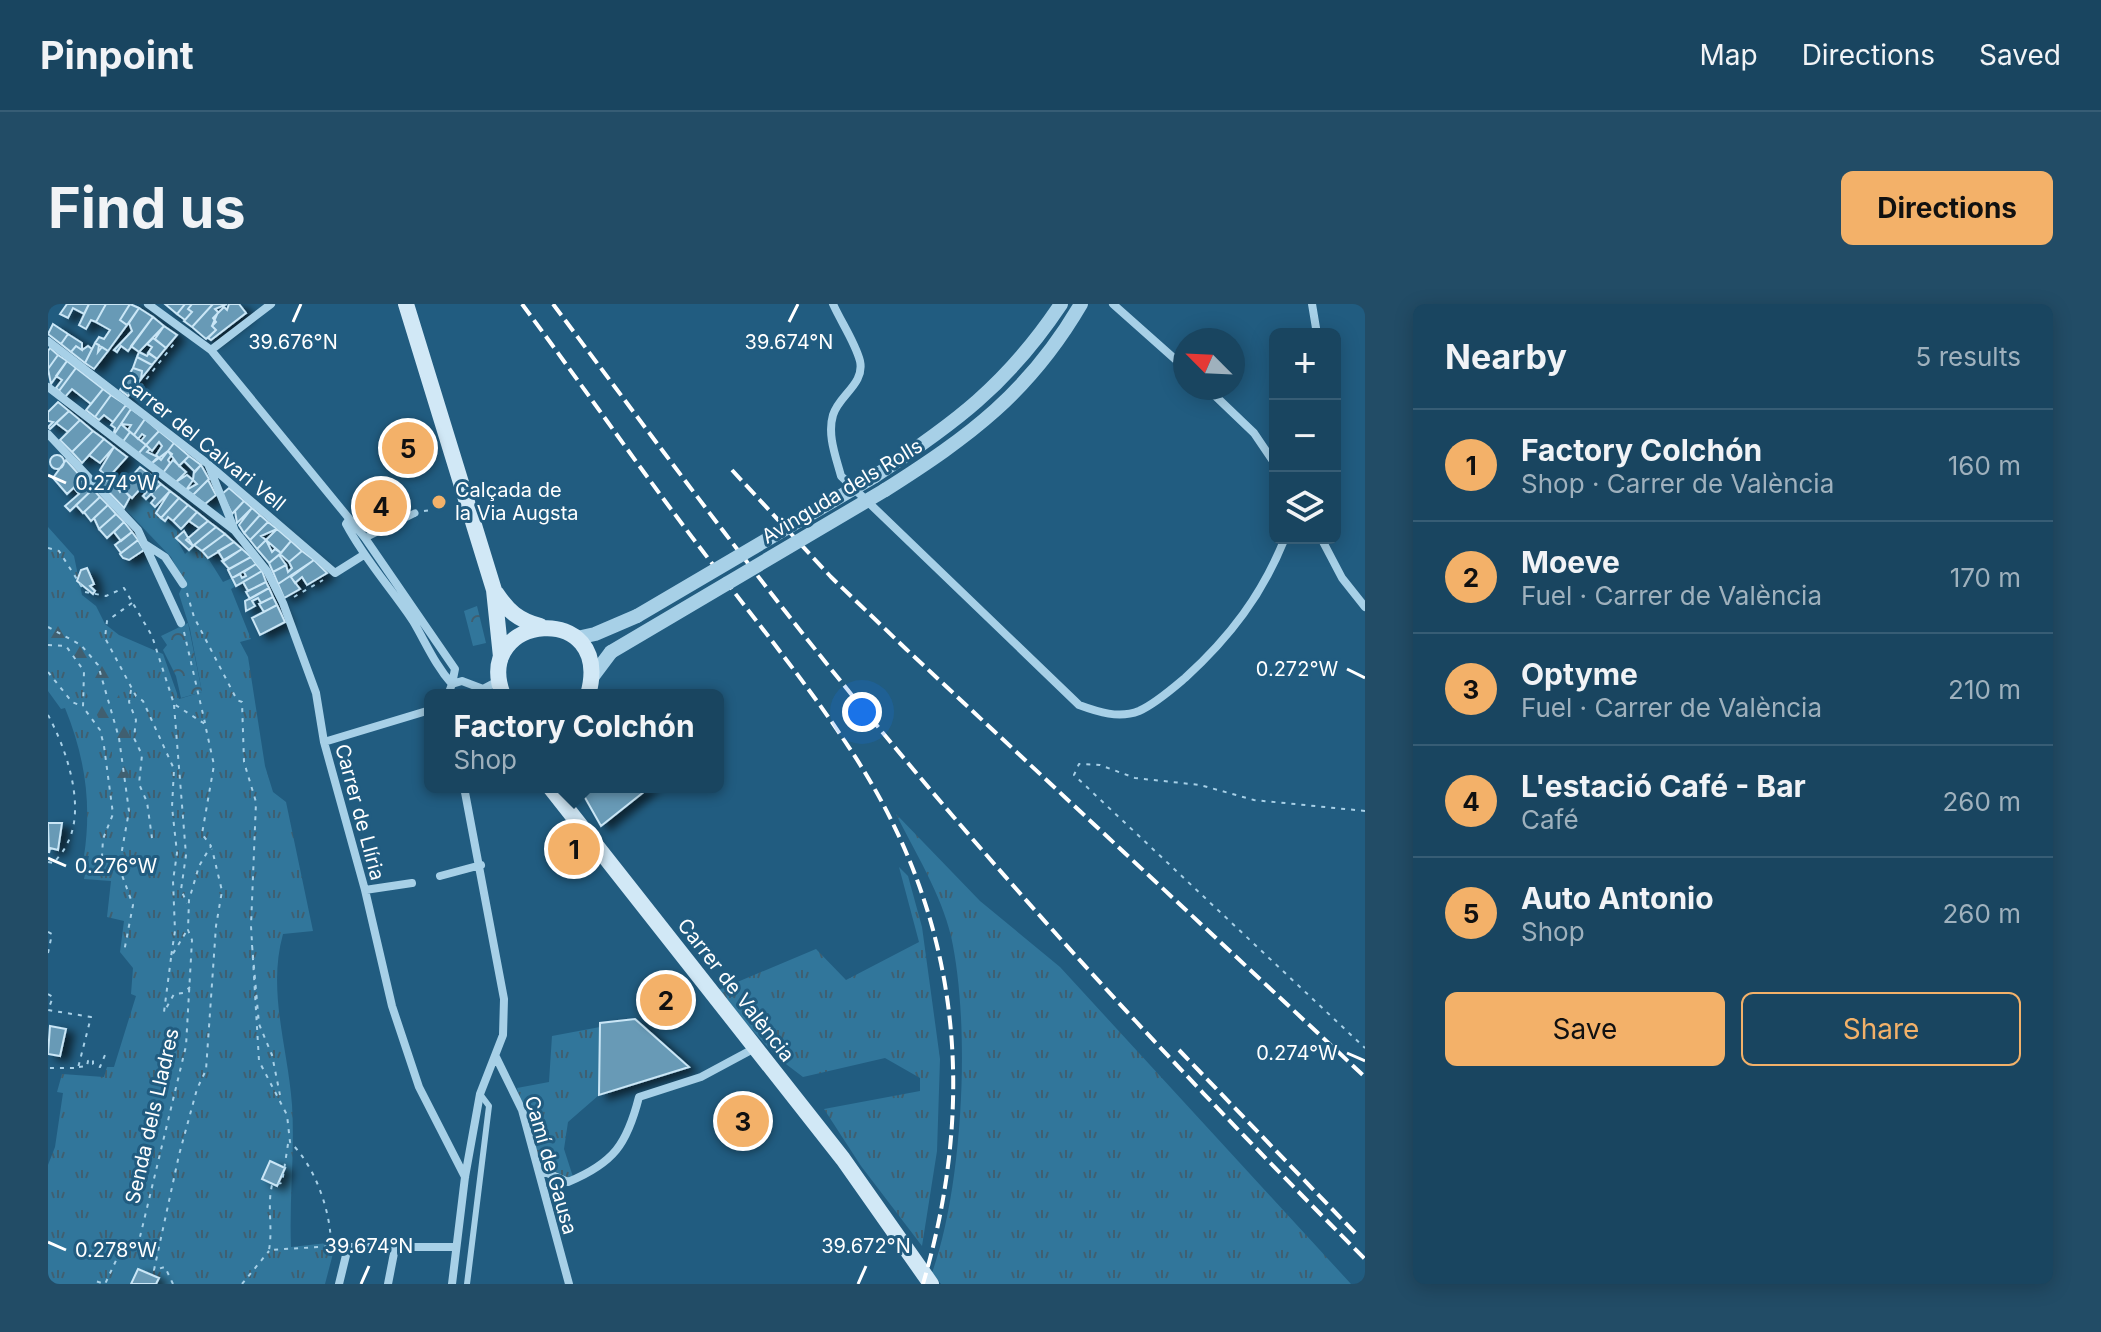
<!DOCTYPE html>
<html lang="en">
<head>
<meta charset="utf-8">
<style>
	body { margin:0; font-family:Inter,sans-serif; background:#224c66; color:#f1f3f6 }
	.controls { position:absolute; right:24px; top:24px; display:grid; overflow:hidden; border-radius:12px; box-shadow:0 4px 20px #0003 }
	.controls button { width:72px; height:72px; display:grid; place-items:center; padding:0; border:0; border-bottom:2px solid #375d75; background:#194560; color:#f1f3f6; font:40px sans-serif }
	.compass { position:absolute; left:1125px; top:24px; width:72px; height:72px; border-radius:50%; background:#194560; box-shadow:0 4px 20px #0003; rotate:294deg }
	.you { position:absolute; left:814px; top:408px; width:28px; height:28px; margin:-20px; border:6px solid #fff; border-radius:50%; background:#1a73e8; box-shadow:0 0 0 12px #1a73e833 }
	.badge { display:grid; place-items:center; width:52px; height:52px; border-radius:50%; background:#f3b169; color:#111; font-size:26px; font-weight:700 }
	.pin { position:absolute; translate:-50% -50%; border:4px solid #fff; box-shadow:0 2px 8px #0006 }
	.popup { position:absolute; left:376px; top:385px; width:300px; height:104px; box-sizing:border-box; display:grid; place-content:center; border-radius:12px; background:#194560; filter:drop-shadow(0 2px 6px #0005); font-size:26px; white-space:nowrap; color:#9fb1bd }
	.popup b { font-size:30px; color:#f1f3f6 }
	.popup::after { content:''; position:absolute; left:50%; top:100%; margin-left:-16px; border:16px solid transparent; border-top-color:#194560 }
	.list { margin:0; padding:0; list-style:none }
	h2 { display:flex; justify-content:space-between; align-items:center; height:104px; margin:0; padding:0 32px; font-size:34px }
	h2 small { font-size:26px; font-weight:400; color:#9fb1bd }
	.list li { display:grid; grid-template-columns:52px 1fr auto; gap:24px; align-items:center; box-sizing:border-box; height:112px; padding:0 32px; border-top:2px solid #375d75 }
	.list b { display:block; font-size:30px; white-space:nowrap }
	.list p { margin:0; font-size:26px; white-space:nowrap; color:#9fb1bd }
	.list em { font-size:26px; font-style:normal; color:#9fb1bd }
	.actions { display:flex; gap:16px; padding:24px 32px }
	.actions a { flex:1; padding:18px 0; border:2px solid #f3b169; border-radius:12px; text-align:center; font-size:28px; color:#f3b169 }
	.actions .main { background:#f3b169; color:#111 }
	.icon { flex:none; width:44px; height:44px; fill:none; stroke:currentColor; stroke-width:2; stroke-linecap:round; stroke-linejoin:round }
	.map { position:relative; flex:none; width:1317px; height:980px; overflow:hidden; border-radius:12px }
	header { display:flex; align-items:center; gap:48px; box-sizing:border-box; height:112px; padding:0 40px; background:#194560; border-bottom:2px solid #375d75 }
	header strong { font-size:38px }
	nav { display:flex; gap:44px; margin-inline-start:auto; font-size:28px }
	.intro { display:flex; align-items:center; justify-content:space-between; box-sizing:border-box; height:192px; padding:0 48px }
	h1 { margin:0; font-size:56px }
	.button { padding:20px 36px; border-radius:12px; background:#f3b169; color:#111; font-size:28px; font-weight:700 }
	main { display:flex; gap:48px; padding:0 48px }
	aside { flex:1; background:#194560; border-radius:12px; box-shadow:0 4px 20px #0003 }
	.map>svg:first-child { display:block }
	.grass { fill:url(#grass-tufts) }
	.forest { fill:url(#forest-firs) }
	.park { fill:url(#park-crowns) }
	.building { fill:#679ab6; stroke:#cae6f6; stroke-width:2; filter:url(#shadow) }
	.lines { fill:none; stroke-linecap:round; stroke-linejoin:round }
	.path { stroke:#a7d0e7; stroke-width:2; stroke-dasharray:4 6; stroke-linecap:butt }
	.service { stroke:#a7d0e7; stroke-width:6 }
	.pedestrian { stroke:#a7d0e7; stroke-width:7 }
	.minor { stroke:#a7d0e7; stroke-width:8 }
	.tertiary { stroke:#a7d0e7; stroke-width:14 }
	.secondary { stroke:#d1e8f6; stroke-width:16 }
	.rail { stroke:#fff; stroke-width:4; stroke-dasharray:14 6; stroke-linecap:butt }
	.tertiary-bridge { stroke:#a7d0e7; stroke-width:14 }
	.ticks { fill:none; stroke:#fff; stroke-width:3 }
	.poi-dot { fill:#f3b169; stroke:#215c80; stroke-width:3 }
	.labels { text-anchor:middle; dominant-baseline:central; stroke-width:6; stroke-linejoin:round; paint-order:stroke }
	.street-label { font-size:20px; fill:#fff; stroke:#215c80 }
	.poi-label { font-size:20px; fill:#fff; stroke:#215c80; text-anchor:start }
	.ticks-label { font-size:20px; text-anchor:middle; fill:#fff; stroke:#215c80; stroke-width:6; stroke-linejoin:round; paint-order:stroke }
</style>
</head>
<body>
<header>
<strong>Pinpoint</strong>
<nav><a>Map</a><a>Directions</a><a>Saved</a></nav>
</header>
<div class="intro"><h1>Find us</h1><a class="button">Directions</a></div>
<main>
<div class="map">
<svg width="1317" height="980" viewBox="0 0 1317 980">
	<defs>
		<pattern id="grass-tufts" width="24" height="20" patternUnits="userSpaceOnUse" patternTransform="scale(2)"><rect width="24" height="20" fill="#31769b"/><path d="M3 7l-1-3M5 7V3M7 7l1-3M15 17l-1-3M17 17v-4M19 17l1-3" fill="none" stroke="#405f70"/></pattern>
		<pattern id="forest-firs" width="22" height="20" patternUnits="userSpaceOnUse" patternTransform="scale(2)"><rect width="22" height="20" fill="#31769b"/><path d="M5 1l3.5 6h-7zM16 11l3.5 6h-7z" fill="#405f70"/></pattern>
		<pattern id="park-crowns" width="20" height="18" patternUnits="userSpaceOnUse" patternTransform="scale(2)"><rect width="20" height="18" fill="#31769b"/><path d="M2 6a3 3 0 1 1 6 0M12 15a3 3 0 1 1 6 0" fill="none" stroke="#405f70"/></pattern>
		<filter id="shadow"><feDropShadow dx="8" dy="4.5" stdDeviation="4" flood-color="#0009"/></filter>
	</defs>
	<rect width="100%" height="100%" fill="#215c80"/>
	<path class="grass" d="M90,187L132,230L128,234L137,250L146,241L160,254L175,278L184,274L188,282L183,285L203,335L192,338L200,353L217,462L225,488L238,498L265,627L235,630C219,687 240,744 244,801C247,848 241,896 243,943L288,938L277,980H0V861L7,843L15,789L9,788L14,770L56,773L59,763H66L88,692L83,690L85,664L72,648L76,617L59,613L63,577L36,575L41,552H36C44,500 37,453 17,404L13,405L0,387V223L26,252L34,291L48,302L57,320L71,331L115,350L131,395L154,388L142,325L131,290L136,278L123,253L76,204Z
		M848,510L932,597L1012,663L1303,980H893L884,969C915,882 923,722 903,632C893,590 867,548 848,510Z
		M851,563L860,572L874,623L892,755L889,847L874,942L813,862L776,805L872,787V774L837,754L755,773L730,754L668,687L768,645L798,676L871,638Z
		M552,723L551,791L520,818L516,845L526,876L490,865L469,784L501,778L504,732Z"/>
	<path class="forest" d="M0,312L60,349L82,433L80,500L64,485V442L18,347H0Z"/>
	<path class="park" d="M429,302L438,339L425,342L416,307Z
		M140,319L154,388L133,394L128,372L115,346L119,341L113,332Z"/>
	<path class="building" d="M19,0H41L36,10L25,4L20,14L12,10Z
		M41,0H58L48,18L43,16L38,25L31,21Z
		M58,0H82L72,16L79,21L60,47L47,39L51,33L56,35L62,26L48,18Z
		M82,0L91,4L79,21L72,16Z
		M117,0H137L129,10Z
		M137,0H144L140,5L144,8L137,16L129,10Z
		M144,0H165L144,23L136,17L144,8L140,5Z
		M165,0H179L167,5L170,8L164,22L168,26L158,35L144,23Z
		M181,0H191L198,9L163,36L160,34L168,26L164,22L168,18L165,14L176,3L179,6Z
		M91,4L105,13L80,47L73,42L69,48L66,46L84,27L81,19Z
		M105,13L116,22L91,48L83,42Z
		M5,20L20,30L13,40L0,30Z
		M116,22L129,31L118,44L107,35Z
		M20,30L34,39V46L28,42L23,48L13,40Z
		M105,34L118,44L109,55L100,49L104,43L99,40Z
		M47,39L51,41L50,48L54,43L60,47L46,65L37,59Z
		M28,42L34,46L40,42L44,45L37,59L23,48Z
		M2,44L10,51L0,65V47Z
		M91,48L99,52L101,49L109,55L104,61L89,53Z
		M10,51L19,57L3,80L0,65Z
		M89,53L104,61L93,75L94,67L85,64Z
		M19,57L28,64L11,87L8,84L14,76L8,72Z
		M28,64L55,85L43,100L24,85L17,93L11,87Z
		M85,64L94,67L93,75L80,92L72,86Z
		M55,85L63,91L47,113L38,106Z
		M63,91L78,101L65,118L56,111L51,116L47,113Z
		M10,98L21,107L2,125L0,123L5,118L0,117V108Z
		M78,101L83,105L65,132L67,124L63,121Z
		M83,105L97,115L86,131L80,126L83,121L73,120Z
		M21,107L32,116L20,128L8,119Z
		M97,115L111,127L98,141L93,137L97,132L94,130L90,135L86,131Z
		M32,116L45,127L24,148L12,136Z
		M73,120L82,128L74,139L65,132Z
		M45,127L56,135L34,159L24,148Z
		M111,127L126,139L113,156L108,151L114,142L111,138L104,147L98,141Z
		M82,128L98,141L90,150L74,139Z
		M56,135L66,143L52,159L41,151Z
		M126,139L141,152L131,162L120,147Z
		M98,141L102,145L99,148L110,153L103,160L90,150Z
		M66,143L79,153L60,174L52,166Z
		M120,147L124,150L120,156L122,159L115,169L103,160Z
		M2 158a7 7 0 1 1 14 0a7 7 0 1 1-14 0Z
		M141,152L153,161L147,168L136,157Z
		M18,156L35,175L19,190L5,174Z
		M125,156L138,168L128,178L115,169Z
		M153,161L161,175L145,191L138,186L149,180L145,176L146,168Z
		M92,163L104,172L84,194L73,184Z
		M63,171L72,179L69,183L72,188L75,185L82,193L76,204L54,181Z
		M139,171L145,176L138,186L128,178Z
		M104,172L113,180L98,195L95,192L101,185L96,181Z
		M35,175L45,185L22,207L17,202L31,190L26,184Z
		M160,176L168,191L157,200L145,191Z
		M113,180L122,187L107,203L103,199L107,194L103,190Z
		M181,184L196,197L184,210L174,190Z
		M45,185L52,193L35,209L28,201Z
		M122,187L131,194L113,214L108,209Z
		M52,193L60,201L43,217L36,208Z
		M131,194L140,201L125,217L120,213L117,217L113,214Z
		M196,197L204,204L189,219L187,207Z
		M60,201L68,210L51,225L46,214Z
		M140,201L149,208L133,225L125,217Z
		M204,204L212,211L196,229L191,221Z
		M149,208L160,217L151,224L141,217Z
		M68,210L76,218L59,234L51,225Z
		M212,211L220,218L202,236L196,229Z
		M160,217L168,223L145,242L138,236Z
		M76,218L84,228L73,237L66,228Z
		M220,218L229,225L213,232L218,236L209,245L202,236Z
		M168,223L177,230L154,247L146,241Z
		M229,225L243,237L233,249L218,236Z
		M136,227L145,242L141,246L128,234Z
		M84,228L90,236L73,249L67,241Z
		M177,230L186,238L160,254L154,247Z
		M90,236L96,246L81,256L75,254L72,250Z
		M218,236L224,248L227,245L233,249L221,259L209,245Z
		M243,237L254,247L241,258L232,250Z
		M186,238L194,245L176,257L170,247Z
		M194,245L203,253L181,265L174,257Z
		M254,247L266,256L230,280L225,268L238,261L240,268L244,264L241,258Z
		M231,251L238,261L225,268L221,259Z
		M203,253L208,260L184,274L180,266Z
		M266,256L279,269L259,281L254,273L247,279L243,273Z
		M208,260L214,267L188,282L184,274L192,270L194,274L198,272L196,268Z
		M39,264L46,280L42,282L47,287L45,290L29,277L33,266Z
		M214,267L218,278L200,287L195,278Z
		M242,272L252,285L236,294L230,280Z
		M218,278L221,284L202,295L198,288Z
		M221,284L225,293L213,299L210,294L204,297L207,302L198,307L197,297Z
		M225,293L229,301L216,308L211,300Z
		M229,301L237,318L212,331L204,314Z
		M531,483H602L553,522Z
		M0,519H14L10,546L2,544L1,549Z
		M587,715L641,763L551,791L552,719Z
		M2,722L18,725L12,752L0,750Z
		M690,801L706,804L700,833L685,830Z
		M222,857L237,864L229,882L214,875Z
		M90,965L111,974L108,980H83Z"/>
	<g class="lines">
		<path class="path" d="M86,91L129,36
			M376,207L383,206
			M0,244L11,247L37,288L58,292L76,284L104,332L126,400L157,420L166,461L154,530L163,542L151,562L141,596L140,626L144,636L138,742L91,937L72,948L57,980L47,977L45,980
			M139,289L146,313L189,396L194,398L196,458L208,498L203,622L211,757L239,811L242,838C267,862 283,907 283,942
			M246,293L275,276
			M84,299L59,317L57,334L88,392L95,397L126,465L124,503L129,549L125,577L127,627L123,653L138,628
			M0,323L33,341L50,361L71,434L81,507L71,563L85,601L76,648
			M136,328L157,419
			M0,341L18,342L36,367L35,403L52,426L56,442L65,510L55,535L54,552
			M0,368L24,398L34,402
			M83,386L81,398L88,416L86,434L94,451L91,480L99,498L104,534
			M126,401L138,551L133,586L139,599
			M0,411C18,444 38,502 20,538C17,546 10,553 6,559L0,558
			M1317,507L1206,496L1152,481L1087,474L1052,461L1031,460L1026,471L1317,744
			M0,628L4,630L0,649
			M204,641L211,720L224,751L232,791
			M123,654L116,708L126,690L135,689L142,683
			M0,690L5,693L0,706L43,713L30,764H0
			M31,763L39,762L40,757L45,755V760L52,763L57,751
			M240,840L234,879L224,881C219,902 225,924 221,946L287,942
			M125,980L117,963L106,966L131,851L149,785L158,766L168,622L174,587L164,545
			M194,980L221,947"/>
		<path class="service" d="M419,980L441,802L432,790"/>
		<path class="pedestrian" d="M317,234L367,209"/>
		<path class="minor" d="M100,0L163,46L317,234L407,365L404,380C387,361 378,339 365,317C343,284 317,256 298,220L300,217
			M785,0C793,18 807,38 812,57C817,80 791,91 785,111C779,131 788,153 793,172L1031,401C1050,408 1071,415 1091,407C1107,400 1124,385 1137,374C1182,333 1214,291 1237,234
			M1065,0L1137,64
			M1264,0L1269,30
			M0,37L160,160L287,269L314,252
			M163,46L223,0
			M0,83L186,226
			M1159,84L1206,129L1227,160
			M0,130L90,226L133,319
			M160,160L187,227L219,267L235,299L268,389L276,438L317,586L344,702L371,783L417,873
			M1273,234L1294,274L1317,303
			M97,240L117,253L135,280
			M400,391L404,380L414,377L435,385L450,377
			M410,391H423
			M276,438L382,406
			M392,572L433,561
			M317,586L364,579
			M448,753L474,806L521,980
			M490,865L520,878C566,859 579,840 591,793L653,773L707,744
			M291,980L300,943H408
			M340,980L347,944
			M404,980L417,873L432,790L455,731L456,695L416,483"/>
		<path class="tertiary" d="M827,172C906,120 959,81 1013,0
			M837,186C922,132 981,89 1033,0
			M529,334L547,330L589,312
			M545,372L563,348"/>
		<path class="secondary" d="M358,0L446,286L453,353
			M448,289C460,307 470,316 492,322
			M455,391C423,309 567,295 540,391
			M502,483L795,855L883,980"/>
		<path class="rail" d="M474,0C538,86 598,174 663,258C711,321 761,382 804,448C912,612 930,793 875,980
			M505,0C582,103 658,206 737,307C915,535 1112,750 1317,955
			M684,166L783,273L858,345L1317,773
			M1131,746L1311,933"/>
		<path class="tertiary-bridge" d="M589,312L827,172
			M563,348L837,186"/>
	</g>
	<path class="ticks" d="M245,18L253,0M741,18L750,0M0,171L18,179M1299,365L1317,374M0,554L18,562M1299,749L1317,757M0,938L18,946M313,980L321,962M810,980L818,962"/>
	<circle class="poi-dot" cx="391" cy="198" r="8"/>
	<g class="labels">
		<g class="street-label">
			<text transform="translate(155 138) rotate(39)">Carrer del Calvari Vell</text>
			<text transform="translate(794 187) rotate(-31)">Avinguda dels Rolls</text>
			<text transform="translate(312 508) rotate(75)">Carrer de Llíria</text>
			<text transform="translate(688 686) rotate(52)">Carrer de València</text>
			<text transform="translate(104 812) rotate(-77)">Senda dels Lladres</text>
			<text transform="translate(503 861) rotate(74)">Camí de Gausa</text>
		</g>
		<g class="poi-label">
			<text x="407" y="186">Calçada de<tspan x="407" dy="23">la Via Augsta</tspan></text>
		</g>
	</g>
	<g class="ticks-label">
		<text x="245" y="45">39.676°N</text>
		<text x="741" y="45">39.674°N</text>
		<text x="68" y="186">0.274°W</text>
		<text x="1249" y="372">0.272°W</text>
		<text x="68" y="569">0.276°W</text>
		<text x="1249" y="756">0.274°W</text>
		<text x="321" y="949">39.674°N</text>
		<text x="818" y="949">39.672°N</text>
		<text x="68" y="953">0.278°W</text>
	</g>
</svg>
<div class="controls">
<button>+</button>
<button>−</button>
<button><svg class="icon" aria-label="layers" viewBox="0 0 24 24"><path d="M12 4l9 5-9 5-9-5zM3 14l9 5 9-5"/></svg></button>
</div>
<svg class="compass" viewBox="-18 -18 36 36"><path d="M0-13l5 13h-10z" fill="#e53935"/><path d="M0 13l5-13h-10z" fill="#9fb1bd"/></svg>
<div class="you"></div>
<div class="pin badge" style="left:526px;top:545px">1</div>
<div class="popup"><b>Factory Colchón</b>Shop</div>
<div class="pin badge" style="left:618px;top:696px">2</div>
<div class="pin badge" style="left:695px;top:817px">3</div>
<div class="pin badge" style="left:333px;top:202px">4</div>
<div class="pin badge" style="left:360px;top:144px">5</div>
</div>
<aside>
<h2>Nearby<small>5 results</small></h2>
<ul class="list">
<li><span class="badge">1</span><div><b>Factory Colchón</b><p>Shop · Carrer de València</p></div><em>160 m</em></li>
<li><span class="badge">2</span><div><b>Moeve</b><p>Fuel · Carrer de València</p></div><em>170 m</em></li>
<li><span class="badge">3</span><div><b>Optyme</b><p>Fuel · Carrer de València</p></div><em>210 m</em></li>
<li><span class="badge">4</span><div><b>L'estació Café - Bar</b><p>Café</p></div><em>260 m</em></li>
<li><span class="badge">5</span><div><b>Auto Antonio</b><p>Shop</p></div><em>260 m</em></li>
</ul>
<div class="actions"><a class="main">Save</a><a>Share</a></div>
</aside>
</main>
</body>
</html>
